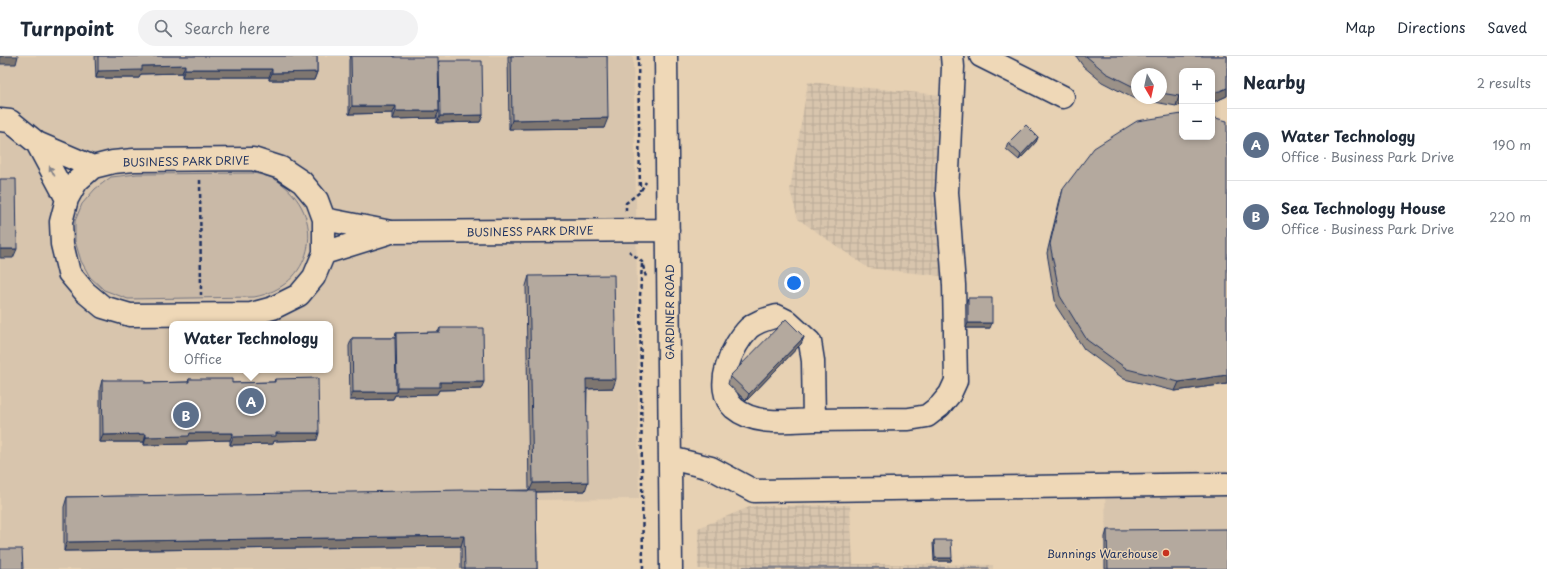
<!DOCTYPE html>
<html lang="en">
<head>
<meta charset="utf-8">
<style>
	body { margin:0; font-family:"Playpen Sans",sans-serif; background:#f2f2f3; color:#1f2937 }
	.controls { position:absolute; right:12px; top:12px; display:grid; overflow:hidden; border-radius:8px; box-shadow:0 2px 6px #0003 }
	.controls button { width:36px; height:36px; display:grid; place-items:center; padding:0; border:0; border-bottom:1px solid #e0e1e3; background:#fff; color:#1f2937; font:20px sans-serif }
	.compass { position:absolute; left:1131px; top:12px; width:36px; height:36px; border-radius:50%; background:#fff; box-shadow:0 2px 6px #0003; rotate:171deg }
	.you { position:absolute; left:794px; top:227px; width:14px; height:14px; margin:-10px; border:3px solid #fff; border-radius:50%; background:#1a73e8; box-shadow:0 0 0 6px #1a73e833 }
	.badge { display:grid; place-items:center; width:26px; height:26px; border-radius:50%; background:#b45309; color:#fff; font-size:13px; font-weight:700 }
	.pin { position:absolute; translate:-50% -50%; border:2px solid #fff; box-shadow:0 1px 4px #0006 }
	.popup { position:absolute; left:169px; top:265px; width:164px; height:52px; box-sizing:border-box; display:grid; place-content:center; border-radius:8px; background:#fff; filter:drop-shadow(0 1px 3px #0005); font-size:13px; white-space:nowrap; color:#747a83 }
	.popup b { font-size:15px; color:#1f2937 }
	.popup::after { content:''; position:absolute; left:50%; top:100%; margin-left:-8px; border:8px solid transparent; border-top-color:#fff }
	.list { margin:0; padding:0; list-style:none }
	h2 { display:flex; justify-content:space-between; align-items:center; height:52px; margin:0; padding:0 16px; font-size:17px }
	h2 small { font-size:13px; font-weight:400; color:#747a83 }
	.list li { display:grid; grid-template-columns:26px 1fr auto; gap:12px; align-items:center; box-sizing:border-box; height:72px; padding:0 16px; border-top:1px solid #e0e1e3 }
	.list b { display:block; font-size:15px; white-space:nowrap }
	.list p { margin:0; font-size:13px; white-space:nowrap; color:#747a83 }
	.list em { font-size:13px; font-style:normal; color:#747a83 }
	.icon { flex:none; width:22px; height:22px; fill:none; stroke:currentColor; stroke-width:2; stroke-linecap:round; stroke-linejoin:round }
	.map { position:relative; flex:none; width:1227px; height:513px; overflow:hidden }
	header { display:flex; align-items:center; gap:24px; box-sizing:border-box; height:56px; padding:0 20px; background:#fff; border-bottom:1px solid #e0e1e3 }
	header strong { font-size:19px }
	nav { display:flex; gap:22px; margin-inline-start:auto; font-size:14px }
	.search { width:280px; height:36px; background:#f2f2f3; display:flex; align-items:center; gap:10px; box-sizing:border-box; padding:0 14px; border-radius:22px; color:#747a83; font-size:15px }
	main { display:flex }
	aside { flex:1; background:#fff }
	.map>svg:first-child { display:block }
	.built { fill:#d8c5ad; fill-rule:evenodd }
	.industrial { fill:url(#industrial-grid) }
	.grass { fill:#c9b9a7; stroke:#727482 }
	.water { fill:#a09996; stroke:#6b6f80 }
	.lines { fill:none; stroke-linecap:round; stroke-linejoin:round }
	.minor-casing { stroke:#1b2f5e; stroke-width:25 }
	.path { stroke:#1b2f5e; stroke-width:2.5; stroke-dasharray:4 3; stroke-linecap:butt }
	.minor { stroke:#efd8b7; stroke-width:22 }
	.wall { fill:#9b9188; stroke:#1b2f5e; fill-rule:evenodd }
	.shaded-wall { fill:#7e766f; stroke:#1b2f5e }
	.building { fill:#b4a99e; stroke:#1b2f5e }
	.oneway { fill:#85848a }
	.poi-dot { fill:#c8321e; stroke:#efd8b7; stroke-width:1.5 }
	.labels { text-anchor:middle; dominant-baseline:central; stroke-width:3; stroke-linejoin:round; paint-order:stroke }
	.street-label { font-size:11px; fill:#1b2f5e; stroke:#efd8b7 }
	.poi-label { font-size:11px; fill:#1b2f5e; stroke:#efd8b7; text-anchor:end }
</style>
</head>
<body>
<header>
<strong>Turnpoint</strong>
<div class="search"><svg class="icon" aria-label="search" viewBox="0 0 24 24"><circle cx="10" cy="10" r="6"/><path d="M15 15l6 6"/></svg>Search here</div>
<nav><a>Map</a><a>Directions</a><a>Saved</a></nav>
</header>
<main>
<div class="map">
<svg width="1227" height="513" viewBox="0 0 1227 513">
	<defs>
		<pattern id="industrial-grid" width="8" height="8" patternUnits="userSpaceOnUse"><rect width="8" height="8" fill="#d8c5ad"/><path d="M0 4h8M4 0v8" fill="none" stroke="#b9aa97"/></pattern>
	</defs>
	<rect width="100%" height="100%" fill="#e7d1b3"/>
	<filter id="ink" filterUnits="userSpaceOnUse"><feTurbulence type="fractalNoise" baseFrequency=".025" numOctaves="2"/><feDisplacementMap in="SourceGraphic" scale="8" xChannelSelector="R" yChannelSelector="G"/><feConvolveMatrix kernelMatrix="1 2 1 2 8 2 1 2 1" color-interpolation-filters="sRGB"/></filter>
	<g filter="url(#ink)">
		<path class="built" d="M0,0H633L636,144L639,443L533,444L534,513H0ZM172,268H330V314H172Z
			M1227,414V513H1106L1105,417Z"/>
		<path class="industrial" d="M808,26L961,41L957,102L960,222L868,212L798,163L790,134Z
			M850,449L853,508L993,509V513H698V472L752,450Z"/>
		<path class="grass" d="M253,117C263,119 274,121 282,128C328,164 312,231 254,241L128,243L104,234L90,221L81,205L75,185V165L82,148L95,133L111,121L137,118Z"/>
		<path class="water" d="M743,511L989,512V513H743Z"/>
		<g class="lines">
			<defs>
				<path id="minor" d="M666,0L671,513
					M981,0L1063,41
					M0,64L10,65L37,87L93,111
					M37,87L67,143
					M253,103L281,112L302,126L317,144L324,163V197L314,221L299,239L273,252L251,258L130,259L103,251L85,236L69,217L62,188L61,166L67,143L77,125L93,111L113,106L134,104Z
					M324,163L391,176L668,174
					M324,197L388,177
					M777,260L787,265L810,286L813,305L814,364C789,365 755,370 734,352C712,332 732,289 749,272C757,265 767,263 777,260Z
					M814,364L909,363L927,360L940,350L950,338L956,325L954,229L947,136L953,11L952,0
					M670,402L711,412L754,435L1227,428"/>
			</defs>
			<use href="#minor" class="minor-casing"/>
			<path class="path" d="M638,0L640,135
				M200,124L201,239
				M626,155V147L640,136L646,126
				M629,195L642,206L646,221
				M642,208L640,240L643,513"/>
			<use href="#minor" class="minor"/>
		</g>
		<path class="wall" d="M95,0H317V16L314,24H269V21H182V17L141,18L139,22H96Z
			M350,0H394V1L438,8L439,5L483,59L480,66L437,67V60L436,62L393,63V57L349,58V4Z
			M508,0H607L604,72L509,73Z
			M1076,0H1227V40L1216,45L1176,50L1133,42L1102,26L1083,10ZM1137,18H1161V42H1137Z
			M1038,81L1036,86L1019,104L1006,93L1008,87Z
			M1063,133L1227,328L1175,335L1124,323L1084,293L1056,250L1047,197L1060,143Z
			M529,220L613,332L587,333L585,435L536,436L537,513H461V490L64,495V451L67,441L529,434L526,230Z
			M968,242L990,272H966V247Z
			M440,272L481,333L439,334L437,338L395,339L393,343L350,344L349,290L352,282H395L396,277L438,276Z
			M804,281L801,288L746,345L728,328L730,320Z
			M189,323L232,327L274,326L275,323L317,384L274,385L273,388L230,389V384L188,385L187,388L144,389V386H100V332L102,324L145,327L188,326Z
			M1107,474L1227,513H1105V481Z
			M934,484L951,505H934L933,487Z"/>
		<path class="shaded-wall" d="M0,0H18L16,8H0Z
			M185,9L182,17L141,18L139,22H96L98,15L142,10Z
			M185,13H272L269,21H182Z
			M317,16L314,24H269L272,17Z
			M1227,32V40L1216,45H1212V36Z
			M1179,40H1182V49L1176,50Z
			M352,50H396L393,57L349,58Z
			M396,55H439L436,62L393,63Z
			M483,59L480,66L437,67L440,60Z
			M608,62L604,72L509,73L512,64Z
			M1038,81L1036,86L1019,104L1021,99Z
			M0,193H17L13,202H0Z
			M968,267H992L990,272H966Z
			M804,281L801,288L746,345L749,338Z
			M1227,319V328L1175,335L1179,326Z
			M586,323H616L613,332L583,333Z
			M440,326H484L481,333L439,334L437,338L395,339L393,343L350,344L353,336H396L397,331Z
			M190,377H233L230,384L188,385L187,388L144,389L146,381Z
			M276,377H319L317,384L274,385L273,388L230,389L233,381Z
			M146,378L144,386H100L103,379Z
			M588,426L585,435L529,436L533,427Z
			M464,480L461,490L64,495L67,486Z
			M935,502H952L951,505H934Z"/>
		<path class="building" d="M98,0H317V16L272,17V13H185V9L142,10V14L98,15Z
			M351,0H394V1H438L439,55H396V50H352Z
			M511,0H607L608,62L512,64Z
			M1086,0H1227V32L1220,35L1212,36V15H1182V40H1179L1161,37V18H1137V33L1136,32L1106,17Z
			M439,5H482L483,59L440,60Z
			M1182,58V81H1212V61L1227,65V319L1179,326L1127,313L1087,284L1060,240L1050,188L1063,133L1094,92L1137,65Z
			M1026,69L1038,81L1021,99L1008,87Z
			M0,123H16L17,193H0Z
			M614,219L616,323H586L588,426L533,427L529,220Z
			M968,242H992V267H968Z
			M786,263L804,281L749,338L730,320Z
			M440,272H483L484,326H440V331H397L396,277L440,276Z
			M352,282H395L396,336H353Z
			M318,322L319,377H276V380L233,381V377H190L189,380L146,381V378L103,379L102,324H145V327L189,326V323H232V327L275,326V323Z
			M464,434L536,435L537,513H465L464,480L67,486V441Z
			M1227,473V513H1108L1107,474Z
			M934,484H951L952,502H935Z
			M0,493H22L23,513H0Z"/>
		<defs><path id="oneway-solid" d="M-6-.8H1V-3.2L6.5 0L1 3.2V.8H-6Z"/></defs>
		<use class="oneway" href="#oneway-solid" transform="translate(52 115) rotate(-118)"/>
	</g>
	<circle class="poi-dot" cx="1166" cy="497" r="4"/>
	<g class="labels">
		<g class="street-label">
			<text transform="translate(186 105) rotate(-1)">BUSINESS PARK DRIVE</text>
			<text transform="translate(530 175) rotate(-1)">BUSINESS PARK DRIVE</text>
			<text transform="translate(669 256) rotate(-90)">GARDINER ROAD</text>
		</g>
		<g class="poi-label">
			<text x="1158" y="497">Bunnings Warehouse</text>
		</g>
	</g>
</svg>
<div class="controls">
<button>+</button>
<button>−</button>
</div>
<svg class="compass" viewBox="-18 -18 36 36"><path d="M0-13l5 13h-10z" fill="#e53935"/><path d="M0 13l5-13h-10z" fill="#747a83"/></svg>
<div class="you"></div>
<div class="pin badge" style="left:251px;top:345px;background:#5c6f8a">A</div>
<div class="popup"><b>Water Technology</b>Office</div>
<div class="pin badge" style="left:186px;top:359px;background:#5c6f8a">B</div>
</div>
<aside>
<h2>Nearby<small>2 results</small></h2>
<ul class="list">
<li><span class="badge" style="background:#5c6f8a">A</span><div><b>Water Technology</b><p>Office · Business Park Drive</p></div><em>190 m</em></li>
<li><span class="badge" style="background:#5c6f8a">B</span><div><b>Sea Technology House</b><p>Office · Business Park Drive</p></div><em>220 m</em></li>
</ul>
</aside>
</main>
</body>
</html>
